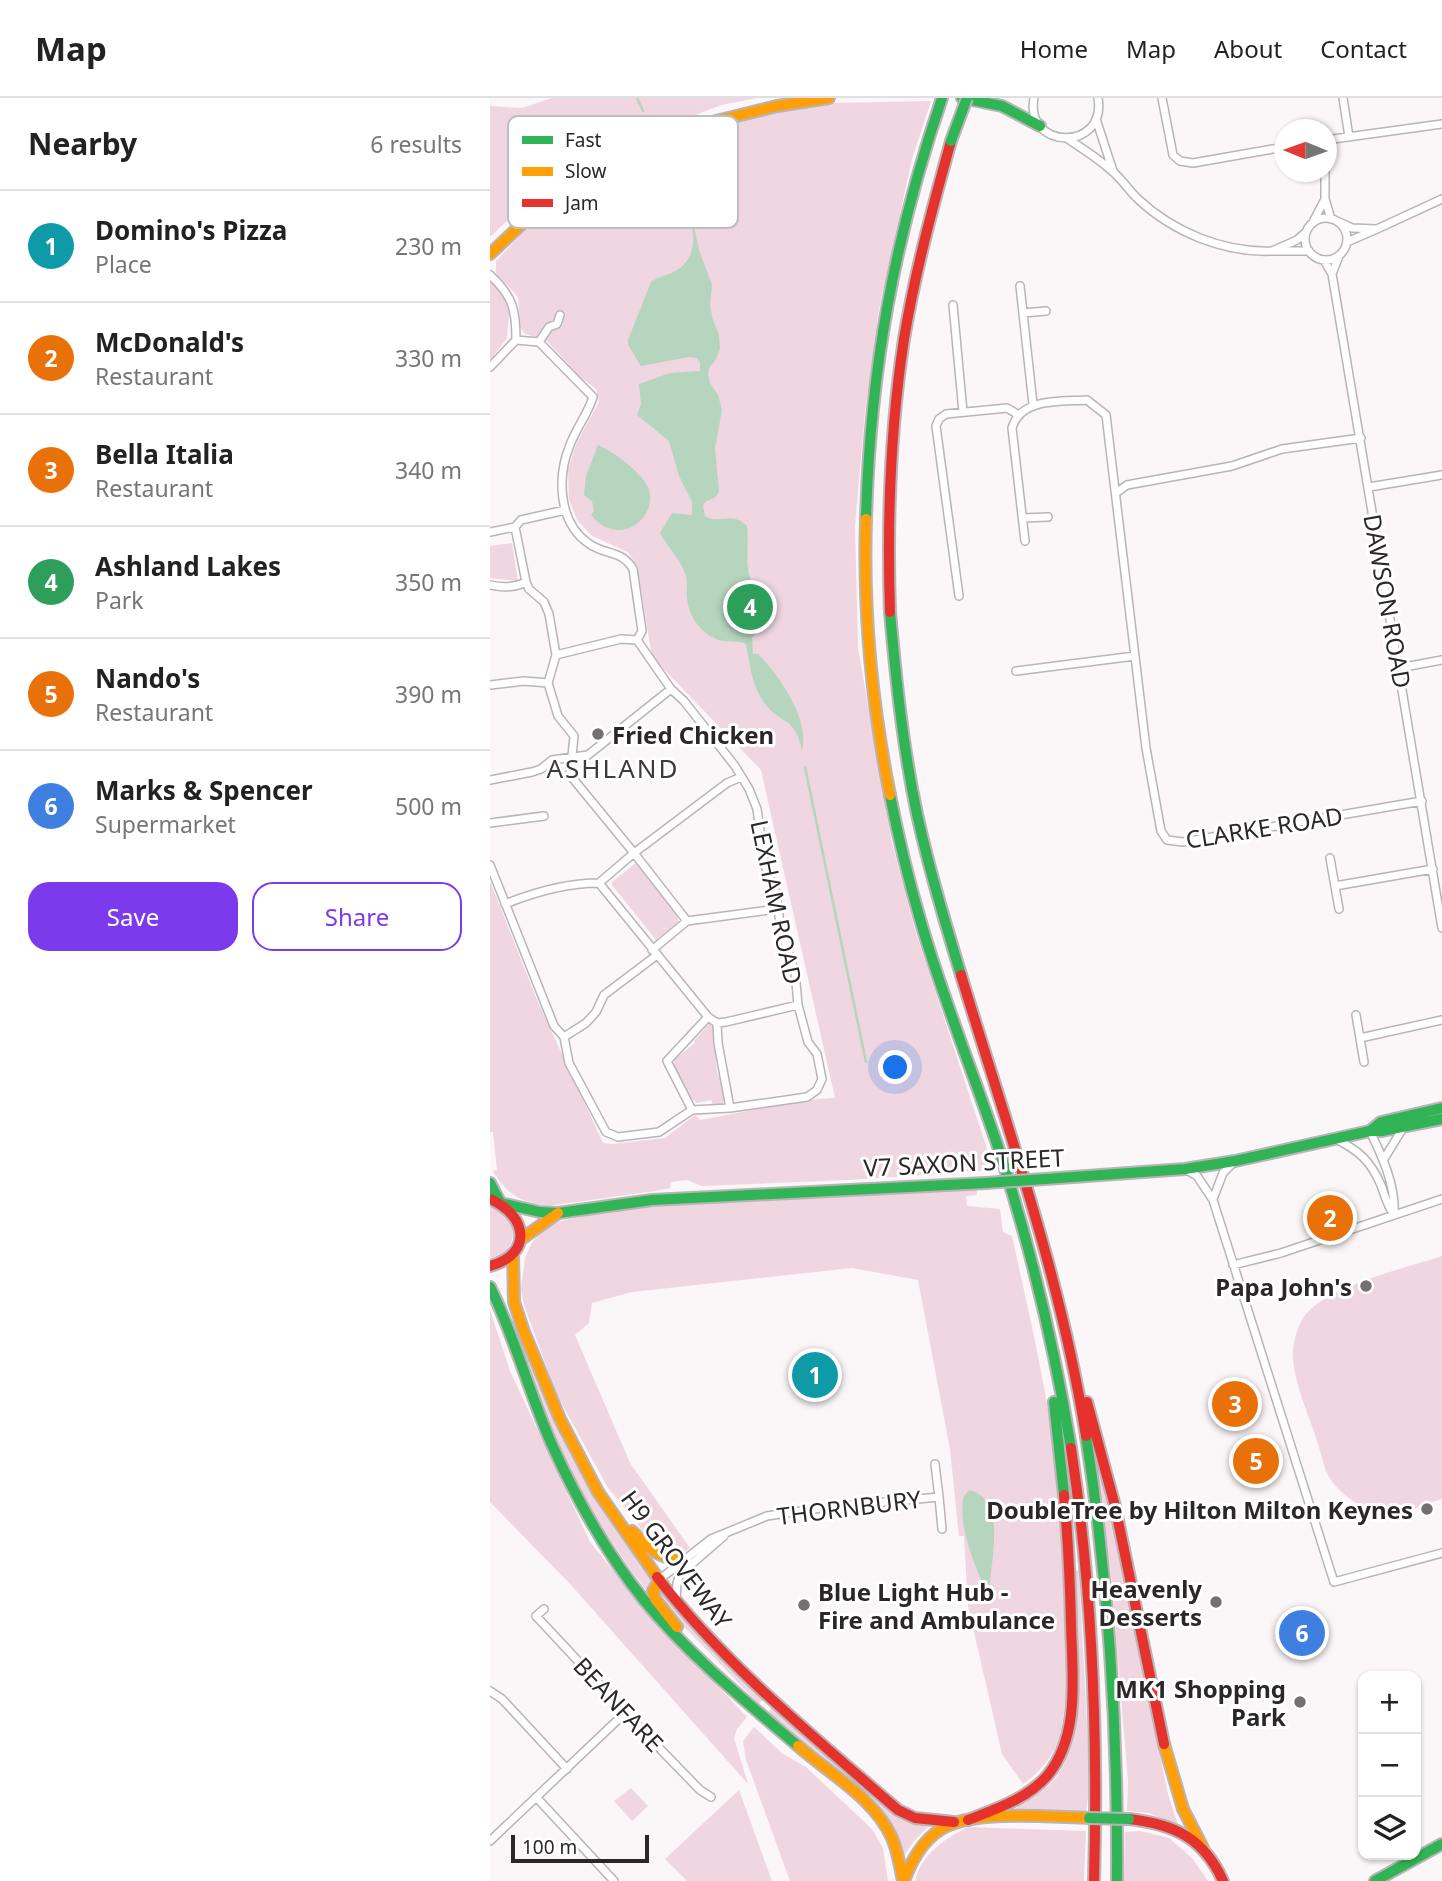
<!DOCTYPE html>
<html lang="en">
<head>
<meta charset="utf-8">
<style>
	body { margin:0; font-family:"Noto Sans",sans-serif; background:#f6f6f6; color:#222 }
	.controls { position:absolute; right:21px; bottom:21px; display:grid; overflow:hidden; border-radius:14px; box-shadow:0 2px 5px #0004 }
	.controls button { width:63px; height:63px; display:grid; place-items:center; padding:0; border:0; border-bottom:2px solid #e0e0e0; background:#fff; color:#222; font:35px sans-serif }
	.compass { position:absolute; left:784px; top:21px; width:63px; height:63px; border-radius:50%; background:#fff; box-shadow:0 2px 5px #0004; rotate:271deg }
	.scale { position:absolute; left:21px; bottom:18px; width:138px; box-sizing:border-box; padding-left:7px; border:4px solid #2b2729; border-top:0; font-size:19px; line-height:24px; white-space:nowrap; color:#2b2729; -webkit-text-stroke:5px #fff; paint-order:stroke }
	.you { position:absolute; left:406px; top:970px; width:24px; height:24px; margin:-18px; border:5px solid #fff; border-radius:50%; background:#1a73e8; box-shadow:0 0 0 10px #1a73e833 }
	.badge { display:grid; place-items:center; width:46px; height:46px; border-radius:50%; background:#7c3aed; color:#fff; font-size:23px; font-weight:700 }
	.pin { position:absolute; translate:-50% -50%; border:4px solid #fff; box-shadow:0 2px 7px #0006 }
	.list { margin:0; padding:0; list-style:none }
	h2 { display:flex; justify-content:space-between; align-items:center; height:91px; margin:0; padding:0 28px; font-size:30px }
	h2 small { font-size:23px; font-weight:400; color:#767676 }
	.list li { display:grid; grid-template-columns:46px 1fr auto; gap:21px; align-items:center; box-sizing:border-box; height:112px; padding:0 28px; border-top:2px solid #e0e0e0 }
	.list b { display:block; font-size:26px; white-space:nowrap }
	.list p { margin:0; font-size:23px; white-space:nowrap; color:#767676 }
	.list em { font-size:23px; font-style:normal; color:#767676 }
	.actions { display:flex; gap:14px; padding:21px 28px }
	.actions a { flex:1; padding:16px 0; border:2px solid #7c3aed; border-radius:21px; text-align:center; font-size:24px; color:#7c3aed }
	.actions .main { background:#7c3aed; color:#fff }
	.icon { flex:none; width:38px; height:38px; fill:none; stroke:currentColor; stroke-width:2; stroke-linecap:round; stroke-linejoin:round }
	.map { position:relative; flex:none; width:952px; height:1783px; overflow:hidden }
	header { display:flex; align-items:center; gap:42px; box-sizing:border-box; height:98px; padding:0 35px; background:#fff; border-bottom:2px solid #e0e0e0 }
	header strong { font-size:33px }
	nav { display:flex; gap:38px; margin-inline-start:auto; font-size:24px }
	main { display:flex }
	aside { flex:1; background:#fff }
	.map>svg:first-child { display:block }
	.green { fill:#efd6e1 }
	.water { fill:#b5d5be }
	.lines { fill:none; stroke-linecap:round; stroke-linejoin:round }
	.stream { stroke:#b5d5be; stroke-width:2.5 }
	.street-casing { stroke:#b9b5b7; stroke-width:10 }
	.fast-casing { stroke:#b9b5b7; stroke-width:14 }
	.slow-casing { stroke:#b9b5b7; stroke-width:14 }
	.jam-casing { stroke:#b9b5b7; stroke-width:14 }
	.street { stroke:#fefefe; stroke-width:7 }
	.fast { stroke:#30b455; stroke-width:10 }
	.slow { stroke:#ff9f0a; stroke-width:10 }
	.jam { stroke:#e5322d; stroke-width:10 }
	.fast-bridge-casing { stroke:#b9b5b7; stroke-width:14; stroke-linecap:butt }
	.fast-bridge { stroke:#30b455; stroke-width:10 }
	.poi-dot { fill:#746f71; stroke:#fff; stroke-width:2.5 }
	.labels { text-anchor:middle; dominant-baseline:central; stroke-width:6; stroke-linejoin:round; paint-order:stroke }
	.street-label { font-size:24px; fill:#2b2729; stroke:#fff }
	.poi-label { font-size:24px; font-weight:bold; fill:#2b2729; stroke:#fff; text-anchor:end }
	.neighbourhood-label { font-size:26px; letter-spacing:2px; fill:#40383c; stroke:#fff }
	.key { fill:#fff; stroke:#bfbebf; stroke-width:2 }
	.key-label { font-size:19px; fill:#2b2729 }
</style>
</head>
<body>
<header>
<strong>Map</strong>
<nav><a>Home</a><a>Map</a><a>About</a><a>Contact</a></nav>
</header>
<main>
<aside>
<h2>Nearby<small>6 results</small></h2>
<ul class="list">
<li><span class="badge" style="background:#0f9aa8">1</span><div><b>Domino's Pizza</b><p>Place</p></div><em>230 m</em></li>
<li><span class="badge" style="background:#e8710a">2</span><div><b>McDonald's</b><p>Restaurant</p></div><em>330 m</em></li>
<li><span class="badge" style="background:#e8710a">3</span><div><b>Bella Italia</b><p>Restaurant</p></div><em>340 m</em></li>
<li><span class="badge" style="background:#2e9e5b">4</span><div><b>Ashland Lakes</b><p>Park</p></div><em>350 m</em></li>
<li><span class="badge" style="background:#e8710a">5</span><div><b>Nando's</b><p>Restaurant</p></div><em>390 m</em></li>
<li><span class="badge" style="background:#3f7fe0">6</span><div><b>Marks &amp; Spencer</b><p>Supermarket</p></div><em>500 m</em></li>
</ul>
<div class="actions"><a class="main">Save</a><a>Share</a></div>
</aside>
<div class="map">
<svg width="952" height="1783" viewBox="0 0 952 1783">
	<rect width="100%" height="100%" fill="#fbf6f8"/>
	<path class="green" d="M62,0H267L231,7L174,29L136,49L40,101L0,139V8L32,10Z
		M441,3L422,61L389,211L375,313L365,428L368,550L402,745L425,832L504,1072L358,1082L212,1088L197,1082L181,1084L180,1090L165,1093L65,1107C37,1108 17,1098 3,1073L7,1072L3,1034H0V783L47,902L113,1045L122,1046L175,1040L205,1017L210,1022L315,1002L345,1000L271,672L162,559L147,468L138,454L102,438L87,422L79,401L78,372L87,344L109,304L106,291L90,279L56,242L35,236L30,229L28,199L6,175V163L44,123L84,95L127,71L200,38L267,17L345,5Z
		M0,183L20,205L17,240L0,262Z
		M22,445L28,483L0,480V448Z
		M146,765L188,818V824L166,842L122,787V784Z
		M219,926L222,928C227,945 224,961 228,978L231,980L234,1001L233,1006L223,1007L221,1002L207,1005L202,1001L185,970L184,962L187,956L190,957L205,945L204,943Z
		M487,1090V1097L476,1098L477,1108L510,1111L513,1134L522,1138C539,1216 558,1295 567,1375C573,1422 575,1471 575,1519C576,1557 579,1598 570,1636C566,1655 549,1676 533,1686L512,1656L478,1508L474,1438H469L460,1351L428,1182L362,1170L142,1194L102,1205L99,1225L85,1237L140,1365L200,1450L191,1456L172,1454L158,1443L148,1426L118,1390L66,1295L34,1207L31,1191L35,1160L42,1145L52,1133L65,1124L137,1110Z
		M0,1109C30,1117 31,1154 0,1160Z
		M952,1158V1401C926,1410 901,1421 875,1409C860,1403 847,1392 839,1379C833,1368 831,1354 827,1343C819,1317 805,1288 803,1261C802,1248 806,1232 813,1220C833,1189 916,1170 952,1158Z
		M0,1212L20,1273L100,1444L159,1516L257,1619L247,1631L244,1640L258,1686L81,1487L0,1404Z
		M26,1223L42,1266L163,1482L160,1497C95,1417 55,1322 21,1225Z
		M610,1367L678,1696L688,1727L659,1715L637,1713L638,1684L621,1476L606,1369Z
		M584,1472L589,1473L600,1684L596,1714L524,1712C536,1703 553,1694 563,1683C599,1646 586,1522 584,1472Z
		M173,1493L273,1601L269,1606L180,1514L169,1497Z
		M282,1609L407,1718L438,1729L424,1743L413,1759C393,1707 320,1651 278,1614Z
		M264,1629L293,1656L316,1669L382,1731L393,1750L398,1783H300L256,1662L253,1643Z
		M141,1690L158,1708L142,1723L124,1703Z
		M249,1692L282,1783H197L175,1761Z
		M478,1729L596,1733L594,1783H425C431,1757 455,1740 478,1729Z
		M650,1733L679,1740L702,1760L718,1783H634L635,1734Z"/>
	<path class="water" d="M199,104L209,152L222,187L220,208L223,222L229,237L230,251L226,261L219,270L218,277L220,285L228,297L232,312L225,350L229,393L226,399L215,404L213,408L215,418C229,427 243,413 257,428C259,444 255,465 260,480C268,501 275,506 272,530L262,539L263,556H268C289,577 320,621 312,652C305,617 289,627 273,603C261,585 260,566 256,546C245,541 234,546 224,540C209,533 198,516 197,500C196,493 198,485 196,478C191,461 178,450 170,435L182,415L202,417V404L189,378L179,343L147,317L151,306L149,286L180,275L210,273V265L207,260L199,259L151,268L138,247V242L161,184C169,178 179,177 187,172C212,156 202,128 197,105Z
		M108,347C125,355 144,369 155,384C175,412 133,455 101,417L104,413L102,403L94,397L96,378Z
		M479,1392C517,1401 501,1459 500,1487L496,1494C484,1464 469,1432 473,1400Z"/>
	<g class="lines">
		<path class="stream" d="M147,0L153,13
			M315,669L376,964"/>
		<defs>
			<path id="street" d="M544,0C534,52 617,54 608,0
				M672,0L683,57L690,63L703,65L794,49
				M853,0L859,39
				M606,21L623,73
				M578,41C593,51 609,61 622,73C632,81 639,93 648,101C683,134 734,155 782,153
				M836,42L952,26
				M835,101V74
				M815 141a21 21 0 1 1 42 0a21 21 0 1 1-42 0Z
				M824,122L835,101L841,121
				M849,124L862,130L887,131L857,144
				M887,131L952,101
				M816,134L807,142L782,153H819
				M834,162L842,176L849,158
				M842,176L952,830
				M0,177C23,198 26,212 26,242L0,269
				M530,188L543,306
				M463,207L473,314
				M533,215L556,213
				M26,242L49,244L103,299C98,316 86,330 80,347C67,378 68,424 98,445C115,458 131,451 143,471L152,533L147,542L131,541L66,557
				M49,244L59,229L67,226L70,217
				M879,389L952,377
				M626,395L637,387L742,368L792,351L871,340
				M533,420L558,419
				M25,429L31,422L75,412
				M0,434L25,429L36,484L39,491L54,504L59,516L66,557L58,585L68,618L84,638L80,677L144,755L109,785
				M535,443L522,330C531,299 572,304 597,302L616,317L656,650L671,733L677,742L693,744L932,703
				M0,487C13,490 24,490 36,484
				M469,498L446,328L449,321L456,316L517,310L529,317
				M909,570L952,562
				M526,573L645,558
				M0,587L34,583L58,585
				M0,682L42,674L51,671L62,662L98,657L181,591
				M0,725L54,718
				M840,760L849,811
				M0,767L64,928L74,939L79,965L116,1034L128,1039L169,1034L202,1012L240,1010L317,999L327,992L332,981L327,956L318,944L308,907L305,874L291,834L286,794L275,768L267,711L259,691L245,668L194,603L181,591L147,542
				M109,785L218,919L227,925L236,924L308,907
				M845,788L943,771
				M15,806C45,794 76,785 109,785
				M197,823L144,755L237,685L251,679
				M197,823L287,811
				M162,852L197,823
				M866,917L874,964
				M227,925L228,945L240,1010
				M74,939L96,925L106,914L114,897L167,857
				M870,940L952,922
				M202,1012L177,963L218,919
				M880,1033C892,1058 906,1088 904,1116
				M846,1041C869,1053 880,1062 891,1087C895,1098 897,1107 904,1117
				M894,1061L913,1030
				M695,1071L707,1078L723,1102L844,1484L952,1455
				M723,1101L733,1075L744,1064
				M743,1167L791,1155L952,1101
				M449,1399L452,1431
				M170,1481L221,1441L277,1418L331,1410L449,1399L445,1366
				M186,1503L187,1485L190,1476L234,1438
				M54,1511L46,1518L174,1655L210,1692L221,1699
				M0,1593L12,1601L77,1671
				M46,1699L124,1783
				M0,1743L136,1614"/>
			<path id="fast" d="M472,0L512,8L550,28
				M376,421C380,273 404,141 452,0
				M400,514C406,582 413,650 427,716C439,771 455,824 471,877
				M400,697C408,738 418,780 430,821C453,902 486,981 512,1061C542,1155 565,1253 581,1350
				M880,1033L891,1024L952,1010
				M555,1081L695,1071L745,1063L880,1033H892L952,1021
				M0,1085L10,1104
				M15,1106L50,1114L68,1115L162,1102L496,1085
				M0,1189C25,1239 39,1295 62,1347C87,1402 116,1455 154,1502C199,1557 254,1602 308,1648
				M564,1304L574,1397
				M596,1338C619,1486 628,1633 627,1783
				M885,1783L952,1746"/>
			<path id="slow" d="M0,156L33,125L79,91L123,68L226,23L287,8L339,0
				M376,421C373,513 382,607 400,697
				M30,1142L68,1115
				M23,1156L24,1204L34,1234L70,1321L108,1394L167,1479
				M142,1433C157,1449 169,1461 192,1462
				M170,1481L163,1493L165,1501L187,1529
				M674,1646L693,1711L713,1750
				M308,1648C340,1676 384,1700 402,1740C408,1754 410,1769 413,1783
				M414,1783C422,1761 435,1738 457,1728C492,1712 560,1719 599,1720"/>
			<path id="jam" d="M400,514C397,423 400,332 414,241C425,174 443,108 461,43
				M471,877C517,1029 571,1180 596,1338
				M0,1101C37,1117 44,1156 0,1168
				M597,1304L625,1408L674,1646
				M581,1350C603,1494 608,1638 604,1783
				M167,1479C236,1568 323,1638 408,1712L425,1720L464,1724
				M639,1721C684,1726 714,1740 733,1783
				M478,1722C506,1711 537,1701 557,1678C591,1638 582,1574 581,1526C580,1483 578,1440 574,1397"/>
		</defs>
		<use href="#street" class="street-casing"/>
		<use href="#fast" class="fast-casing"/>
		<use href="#slow" class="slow-casing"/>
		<use href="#jam" class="jam-casing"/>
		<use href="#street" class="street"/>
		<use href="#fast" class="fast"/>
		<use href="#slow" class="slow"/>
		<use href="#jam" class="jam"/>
		<defs>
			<path id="fast-bridge" d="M461,43L477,0
				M496,1085L555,1081
				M599,1720L639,1721"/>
		</defs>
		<use href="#fast-bridge" class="fast-bridge-casing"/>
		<use href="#fast-bridge" class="fast-bridge"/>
	</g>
	<g class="poi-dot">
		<circle cx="108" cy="636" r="7"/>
		<circle cx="876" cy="1188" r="7"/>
		<circle cx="937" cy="1411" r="7"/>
		<circle cx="726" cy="1504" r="7"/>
		<circle cx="314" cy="1507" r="7"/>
		<circle cx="810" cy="1604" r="7"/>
	</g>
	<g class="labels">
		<g class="street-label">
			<text transform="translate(898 503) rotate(80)">DAWSON ROAD</text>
			<text transform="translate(774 729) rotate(-9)">CLARKE ROAD</text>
			<text transform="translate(287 804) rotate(78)">LEXHAM ROAD</text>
			<text transform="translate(474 1064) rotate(-3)">V7 SAXON STREET</text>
			<text transform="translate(359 1409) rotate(-7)">THORNBURY</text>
			<text transform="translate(187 1461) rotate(53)">H9 GROVEWAY</text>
			<text transform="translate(129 1606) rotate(47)">BEANFARE</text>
		</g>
		<g class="poi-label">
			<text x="122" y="636" text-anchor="start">Fried Chicken</text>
			<text x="862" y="1188">Papa John's</text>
			<text x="923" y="1411">DoubleTree by Hilton Milton Keynes</text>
			<text x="712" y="1490">Heavenly<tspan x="712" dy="28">Desserts</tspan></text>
			<text x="328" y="1493" text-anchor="start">Blue Light Hub -<tspan x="328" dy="28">Fire and Ambulance</tspan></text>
			<text x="796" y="1590">MK1 Shopping<tspan x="796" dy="28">Park</tspan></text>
		</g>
		<g class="neighbourhood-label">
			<text x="123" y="670">ASHLAND</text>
		</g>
	</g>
	<rect x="18" y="18" width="230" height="112" rx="10" class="key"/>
	<rect x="32" y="38" width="31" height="8" fill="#30b455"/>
	<rect x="32" y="69" width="31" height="9" fill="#ff9f0a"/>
	<rect x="32" y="101" width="31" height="8" fill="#e5322d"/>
	<g class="key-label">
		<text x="75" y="49">Fast</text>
		<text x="75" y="80">Slow</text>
		<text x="75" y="112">Jam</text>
	</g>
</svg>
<div class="controls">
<button>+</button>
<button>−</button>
<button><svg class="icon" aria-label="layers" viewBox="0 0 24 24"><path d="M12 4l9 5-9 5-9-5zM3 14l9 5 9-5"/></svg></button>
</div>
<svg class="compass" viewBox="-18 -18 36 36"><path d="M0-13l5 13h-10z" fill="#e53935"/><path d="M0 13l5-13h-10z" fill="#767676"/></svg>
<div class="scale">100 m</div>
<div class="you"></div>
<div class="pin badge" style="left:325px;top:1277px;background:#0f9aa8">1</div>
<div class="pin badge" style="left:840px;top:1120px;background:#e8710a">2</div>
<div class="pin badge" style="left:745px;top:1306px;background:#e8710a">3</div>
<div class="pin badge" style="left:260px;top:509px;background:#2e9e5b">4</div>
<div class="pin badge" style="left:766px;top:1363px;background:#e8710a">5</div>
<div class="pin badge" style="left:812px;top:1535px;background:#3f7fe0">6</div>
</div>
</main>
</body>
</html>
